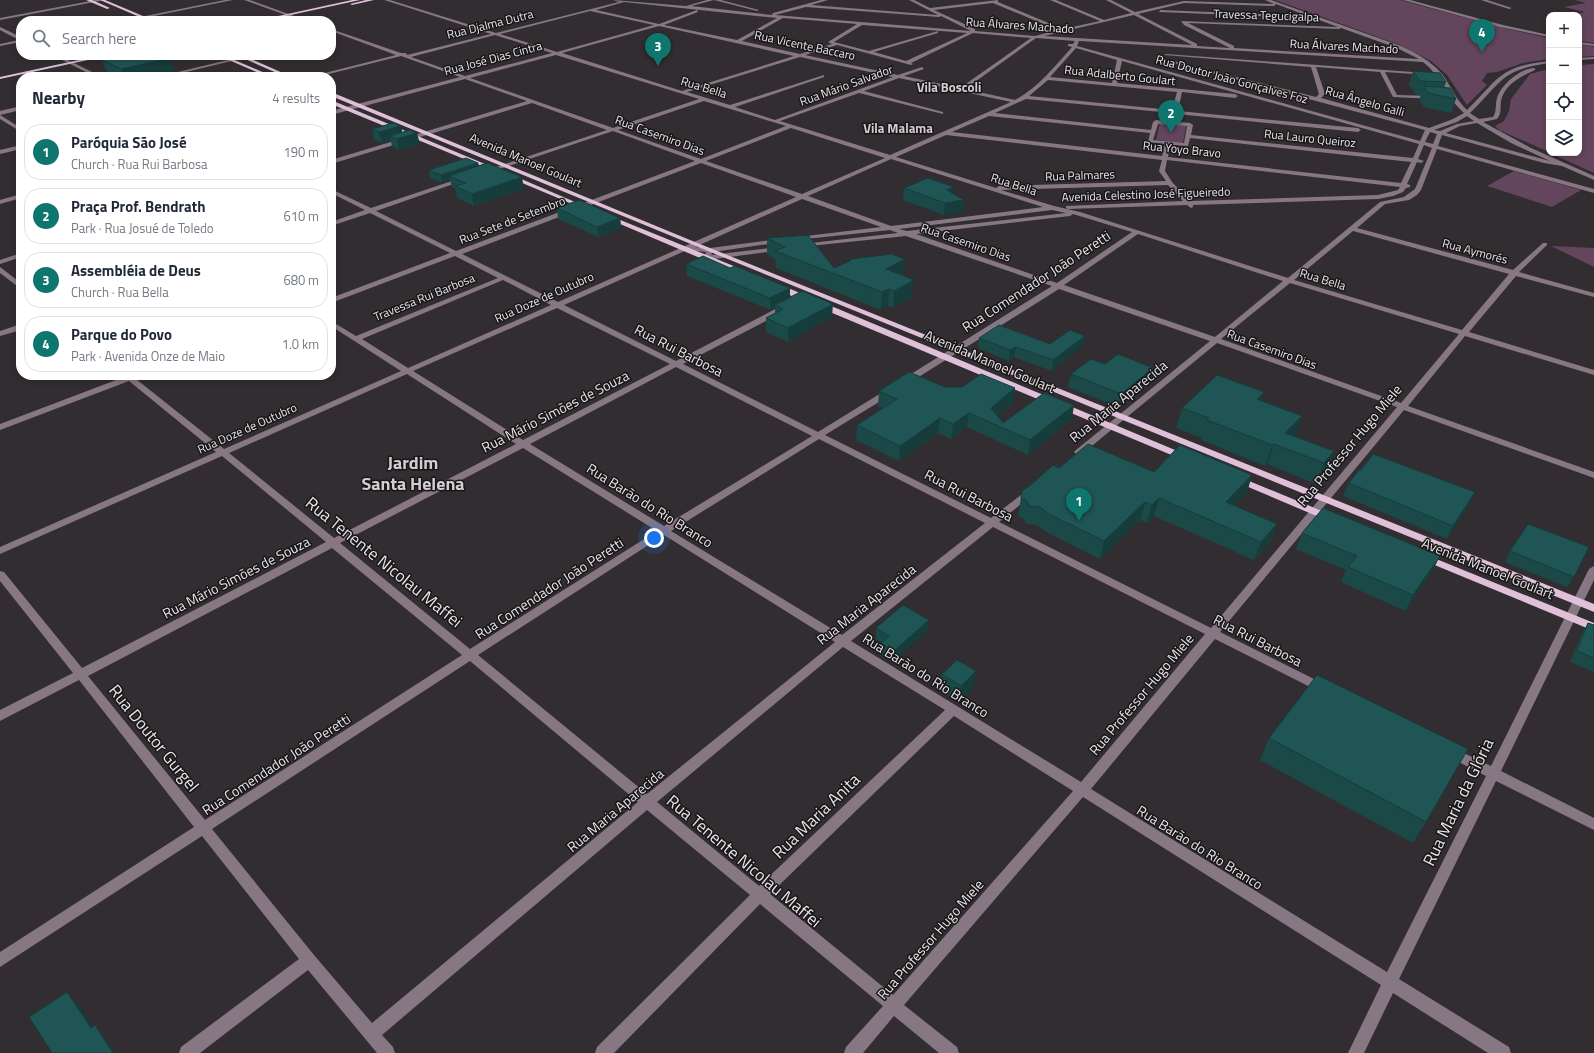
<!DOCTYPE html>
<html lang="en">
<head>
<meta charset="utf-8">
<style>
	body { margin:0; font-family:"Titillium Web",sans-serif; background:#f6f6f7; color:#1f2937 }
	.controls { position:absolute; right:12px; top:12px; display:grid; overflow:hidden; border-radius:8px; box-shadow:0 2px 6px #0003 }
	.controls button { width:36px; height:36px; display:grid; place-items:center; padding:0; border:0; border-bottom:1px solid #e0e1e3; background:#fff; color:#1f2937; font:20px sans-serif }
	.you { position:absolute; left:654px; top:538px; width:14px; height:14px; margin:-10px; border:3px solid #fff; border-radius:50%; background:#1a73e8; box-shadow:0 0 0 6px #1a73e833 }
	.badge { display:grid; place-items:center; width:26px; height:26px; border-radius:50%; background:#0f766e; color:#fff; font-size:13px; font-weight:700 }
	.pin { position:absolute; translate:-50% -33px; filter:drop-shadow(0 1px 2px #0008) }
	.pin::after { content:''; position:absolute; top:21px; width:14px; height:12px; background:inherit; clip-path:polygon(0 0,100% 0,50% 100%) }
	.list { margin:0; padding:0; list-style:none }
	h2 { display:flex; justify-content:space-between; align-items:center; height:52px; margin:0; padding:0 16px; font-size:17px }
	h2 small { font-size:13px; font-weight:400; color:#747a83 }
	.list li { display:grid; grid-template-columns:26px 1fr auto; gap:12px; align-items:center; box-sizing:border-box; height:56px; margin:0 8px 8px; padding:0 8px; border:1px solid #e0e1e3; border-radius:16px }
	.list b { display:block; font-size:15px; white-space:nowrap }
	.list p { margin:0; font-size:13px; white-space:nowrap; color:#747a83 }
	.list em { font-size:13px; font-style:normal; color:#747a83 }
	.icon { flex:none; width:22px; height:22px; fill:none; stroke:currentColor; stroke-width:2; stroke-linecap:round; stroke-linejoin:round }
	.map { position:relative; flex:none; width:1594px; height:1053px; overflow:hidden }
	.search { position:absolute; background:#fff; box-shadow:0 2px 6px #0003; left:16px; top:16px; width:320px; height:44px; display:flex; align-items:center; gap:10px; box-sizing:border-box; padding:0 14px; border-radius:16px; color:#747a83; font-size:15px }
	.panel { position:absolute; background:#fff; box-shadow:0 2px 6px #0003; left:16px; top:72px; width:320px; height:308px; border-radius:16px }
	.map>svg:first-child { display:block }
	.green { fill:#63455d }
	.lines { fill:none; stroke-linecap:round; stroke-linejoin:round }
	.minor { fill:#877783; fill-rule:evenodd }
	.major { fill:#dfc0d8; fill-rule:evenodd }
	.wall { fill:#1b4948 }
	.shaded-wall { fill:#163c3b }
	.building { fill:#1f5554; stroke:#163c3b }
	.labels { text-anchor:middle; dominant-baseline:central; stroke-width:3; stroke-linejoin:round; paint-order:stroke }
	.far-street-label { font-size:12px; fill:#e9e5e8; stroke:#191618 }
	.far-neighbourhood-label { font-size:13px; font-weight:bold; fill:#d3ccd1; stroke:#191618 }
	.street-label { font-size:14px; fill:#e9e5e8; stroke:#191618 }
	.near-street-label { font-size:17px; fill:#e9e5e8; stroke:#191618 }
	.district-label { font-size:18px; font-weight:bold; fill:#d3ccd1; stroke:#191618 }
</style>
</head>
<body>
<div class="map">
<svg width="1594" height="1053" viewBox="0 0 1594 1053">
	<rect width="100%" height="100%" fill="#322d31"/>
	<path class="green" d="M1275,0H1400L1507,29L1549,38V59L1523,63L1497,72L1487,73L1482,81L1487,85L1467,105L1447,75L1431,61L1400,45Z
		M1575,0H1594V43L1579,41V15H1572L1585,12L1564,7L1586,3Z
		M1579,44L1594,47V56L1579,57Z
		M1594,64V173L1550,153H1579V65Z
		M1549,69V152L1499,130L1495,126L1504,121L1509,111L1511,99L1530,74Z
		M1160,123L1186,126L1183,143L1156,140Z
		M1514,171L1581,190L1552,207L1487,186Z
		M1551,246L1594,248V267Z"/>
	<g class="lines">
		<path class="minor" d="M96,0H105L0,20V18Z
			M225,0H233L129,21H120Z
			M244,0H250L308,21H302Z
			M384,0H390L496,33L619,2L613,0L686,6L707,0H721L759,10L757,11L714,0L691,6L772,15L773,13L821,0H828L811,5L938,15L909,0H914L930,8L998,0V2L1063,29L1100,21L1050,0H1056L1104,20L1131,13L1106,0H1111L1135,12L1184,1L1274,4L1265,0H1271L1401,46C1416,53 1431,61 1442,74C1451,86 1456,100 1467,110C1500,78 1498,67 1549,61V63C1500,70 1502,82 1470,113L1479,119L1493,117C1497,111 1495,105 1497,98C1501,85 1520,68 1535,68V70C1521,76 1504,85 1501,101C1500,108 1502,113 1497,119L1483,122L1531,148L1594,176V180L1562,166L1544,163L1442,135L1438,146L1594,189V193L1437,149L1421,190L1417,195L1409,200L1385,204L1357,228L1513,270L1543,243H1547V245L1519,272L1594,293V297L1516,276L1469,332L1594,370V375L1465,336L1408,406L1594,472V478L1404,410L1220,632L1328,686L1330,689L1328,692L1324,693L1320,692L1215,639L1091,789L1387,972L1486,776L1447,756L1445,752L1447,748L1451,747L1491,766L1589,569L1594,566V580L1501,771L1594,818V830L1496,781L1399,979L1509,1047L1511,1053H1488L1393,993L1364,1053H1348L1381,985L1083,797L904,1005L957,1047L959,1053H939L894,1016L863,1053H844L846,1047L883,1006L760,904L614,1053H595L597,1047L750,895L647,810L382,1035L393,1047L395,1053H377L308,970L200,1053H179L181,1047L299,959L202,836L0,967V952L194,827L79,680L0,721V710L73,673L0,581V571L4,572L82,668L326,542L222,456L0,554V547L216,452L129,381L0,430V424L124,377L122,375H142L136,379L224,449L401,371L331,326V321L356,336L498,278L455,256L331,303V298L450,253L370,213L331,226V222L365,210L331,193V189L371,208L461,178H465V180L376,211L456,251L695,161L613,131L488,173H484V171L607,130L532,103L331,164V160L527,101L465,79L331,115V111L460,77L401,56L317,77H309L396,55L331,31V29L401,53H406L407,55L491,34ZM624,2L777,18L737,40L664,25L698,12L697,10L659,24L596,10ZM993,3L1058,30L1035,36L975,31V29L934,10ZM1184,3L1274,6L1276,4L1338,27L1181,21L1184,25L1230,48L1197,46V44L1138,14ZM806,7L939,17L941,16L971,31L775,15ZM590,11L654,25L557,52L500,34ZM1134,15L1192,45L1044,36ZM783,18L857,24L828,42L832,44L800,54L742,41ZM1188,23L1339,29L1341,28L1397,48L1419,59L1234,48V46ZM862,25L967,33L906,61L874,52L938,33V31L869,51L834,42ZM659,26L794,56L682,91L562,53ZM973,33L1031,38L960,88L904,76L924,69L922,67L898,75L805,55L837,45L911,65L913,64L911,63ZM495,35L552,53L465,76L411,57ZM1036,38L1075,41L1073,44H1068V46L1072,47C1054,67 1039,87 1015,100L965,89ZM1079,41L1423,62C1441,76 1447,98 1464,113L1453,119L1429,128L1321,98L1325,94L1316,67L1380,72L1393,97L1435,99L1436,98L1433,96L1397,95L1385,72L1428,75L1426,73L1166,54L1164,55L1311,67L1319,94L1316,97L1157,57L1155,58L1425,130L1420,141L1077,46ZM1076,48L1117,60L1112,83L1050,77ZM556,55L699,99L613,128L470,78ZM800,57L893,77L775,120L735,107L824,77V75L730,105L687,92ZM1122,61L1419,144L1413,158L1191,135L1193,125L1190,123L1156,120L1153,122L1151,130L995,113L1026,99L1172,113L1170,118L1173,120L1176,118L1177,114L1358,132L1361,130L1358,128L1178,111L1182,92L1235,98L1238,96L1235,94L1117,83ZM899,78L1011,102L890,155L780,121L859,93L943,114V112L864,91ZM1048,80L1177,92L1172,110L1029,96ZM704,101L786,126L701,159L618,130ZM989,116L1150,133L1148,142L1165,144L1162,156L952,132ZM1467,116L1474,121L1457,124L1440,131L1434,130L1457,122ZM1477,123L1511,143L1550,161L1446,133L1460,126ZM1158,124L1187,126L1184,143L1153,140ZM791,128L885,158L802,194L706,161ZM1430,132L1437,134L1433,144L1425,142ZM946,135L1162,160L1159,171L1166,181L999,186L996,188L896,157ZM1190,138L1411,162L1401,183L1168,157L1170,145L1188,146ZM1424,145L1432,148L1415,189L1404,197L1380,202L1288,278L1080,212L1054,206L1001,190L1168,185L1183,201L1066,206V208L1068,209L1187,205L1191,208L1193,207V205L1378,199L1393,196L1403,192L1406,188L1410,187V185L1407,184L1417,162L1421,163L1424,161L1418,159ZM891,159L1043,207L891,226L808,196ZM1167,160L1400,187L1398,190L1378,195L1190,201L1172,182L1165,171ZM701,163L796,197L558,302L462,254ZM802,199L881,227L798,237L796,238V240L890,230L898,233L802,244L800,245V247L906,236L1052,286L903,379L902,381L903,383H909L1059,289L1210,341L1076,450L1074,452L1076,454H1082L1217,343L1397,407L1211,628L999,522L1032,495L1034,493L1032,491H1026L991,518L825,435L892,394L893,392L892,390H886L818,432L683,364L789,309V305H783L676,361L564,305L687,250L706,252L704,258L707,260L782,250V248L780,247L711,255L713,252L782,242V240L780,239L710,248L695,247ZM1052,210L1066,213L907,231L899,229ZM1073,214L1132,232L1057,283L916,234L1070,216ZM1353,231L1509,274L1462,330L1294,280ZM1138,234L1283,281L1215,337L1064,285ZM503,280L551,305L408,368L362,339ZM1290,283L1459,334L1401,403L1221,339ZM557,308L670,364L523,440L413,371ZM676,367L812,436L664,526L530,444ZM407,374L516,444L334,538L229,453ZM819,439L985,523L842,635L671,531ZM523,448L657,531L470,649L340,543ZM993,527L1205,634L1081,782L851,641ZM664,535L835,642L647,794L478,655ZM332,548L462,655L205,820L88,676ZM843,647L945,710L759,886L657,802ZM470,661L638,802L372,1023L314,955L212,829ZM954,716L1073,791L893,995L770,894Z
			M1403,0H1410L1503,25L1549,35V37L1500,27Z
			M1481,0H1487L1512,8L1509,9Z
			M1160,10L1306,16L1308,17L1306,18L1159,12Z
			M0,27L21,37V42L0,46V44L19,40L0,30Z
			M1579,42L1594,44V46L1579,44Z
			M52,55H58L102,77H96Z
			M249,55H257L165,77H157Z
			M1594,57V59L1579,60V58Z
			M21,106V110L0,115V111Z
			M0,115L21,128V132L0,119Z
			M21,145V149L0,154V150Z
			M21,194V198L0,204V200Z
			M21,253V257L0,264V260Z
			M0,267L21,283V289L0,273Z
			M18,325H21V330L0,336V331Z"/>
		<path class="major" d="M86,0H92L110,8L107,9Z
			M100,0H105L155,21H149Z
			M352,0H360L263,21H255Z
			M366,0H374L352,5L350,4Z
			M102,55H111L0,79V77Z
			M217,55H223L274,77H268Z
			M236,55H242L292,77H286Z
			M331,92L690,240L1594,604V612L686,242L331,96Z
			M331,100L497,169L498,170L493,171L331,104Z
			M508,175H512L589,208L584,209L508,177Z
			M608,215L746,271L747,273L743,275H740L606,218L605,217Z
			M775,285H781L1187,455L1189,457L1184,460L1181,459L775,289Z
			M1237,476L1334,516L1335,518L1334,520H1326L1234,481L1232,479L1234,477Z
			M1424,554L1594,623V631L1420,559L1419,557Z"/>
	</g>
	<path class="wall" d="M170,58L174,71L149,77H115L107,73L102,60Z
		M1413,71L1446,82L1444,88L1456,99L1451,113L1424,107L1419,100L1421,95H1416L1409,84Z
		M401,126L402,132L420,144L399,150L392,147L391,141L382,143L374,140L372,129Z
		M478,163L479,166L524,189L474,206L457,198L455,188L452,187L450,180L442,183L430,178L429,170Z
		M904,188L953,194L964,200L963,212L944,215L903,200Z
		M557,208L620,218L621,228L599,237L558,219Z
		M767,238L834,268L904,276L912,297L893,308L888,306L881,310L776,268L775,259L767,254Z
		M686,264L730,268L790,288V297L832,317L788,342L766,332V318L775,313V308L771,310L687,276Z
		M1085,336L1083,346L1052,371L1014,357L1009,361L978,348L979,338L1050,344Z
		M1071,374L1150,381L1118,407L1068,387Z
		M945,387L1015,388L1013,403L997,416L1003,423L1072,419L1028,455L967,427L951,439L938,433L899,461L856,440L857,425L883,408L878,406L879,391Z
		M1264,392L1261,401L1295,436L1334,451L1326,472L1316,484L1267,464L1265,466L1201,440L1202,438L1176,428L1182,408Z
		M1059,468L1154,472L1247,493L1234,505L1271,542L1254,560L1154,516L1147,523L1140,520L1100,559L1046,532L1037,525L1026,524L1024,519L1018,516L1022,491Z
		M1349,483L1469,505L1447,539L1343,496Z
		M1302,533L1432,572L1405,611L1341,582L1346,570L1296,549Z
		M1510,551L1574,577L1567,587L1505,562Z
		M1588,623L1594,625V672L1570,662L1582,634Z
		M876,628L928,630L893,662L880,654L881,643H882L876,639Z
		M942,674L973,688L959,702L940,690Z
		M1269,738L1426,822L1413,843L1260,760Z"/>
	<path class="shaded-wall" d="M170,58L174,71L149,77H124L121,69Z
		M401,126L403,137L417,133L420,144L399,150L397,139L389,136L391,141L382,143L379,132Z
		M478,163L480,170L449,176L450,180L442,183L441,175Z
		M522,177L524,189L474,206L472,194Z
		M954,187L953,198L947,190Z
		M964,200L963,212L944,215L945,203Z
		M620,218L621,228L599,237L597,227Z
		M905,259L904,276L886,269Z
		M914,280L912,297L893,308L894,291Z
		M790,288V300L775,305V308L771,310L770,298Z
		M889,289L888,306L881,310L882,292Z
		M833,304L832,317L788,342V328Z
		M1085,336L1083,346L1052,371L1053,360Z
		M1016,347L1014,357L1009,361L1010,350Z
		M1153,368L1150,381L1118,407L1121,394Z
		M1015,388L1013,403L990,422L991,408Z
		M1264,392L1258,412L1257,399Z
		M1074,405L1072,419L1028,455L1030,440Z
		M969,413L967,427L951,439L953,424Z
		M1302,416L1295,436L1285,433Z
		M940,418L938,433L899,461L900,446Z
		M1274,444L1267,464L1265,466L1272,445Z
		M1334,451L1326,472L1316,484L1324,463Z
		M1252,475L1247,493L1220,520L1226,502Z
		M1475,492L1469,505L1447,539L1453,526Z
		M1159,498L1154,516L1147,523L1152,505Z
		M1145,502L1140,520L1100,559L1104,541Z
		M1277,524L1271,542L1254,560L1261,542Z
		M1440,556L1432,572L1405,611L1413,595Z
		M929,620L928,630L893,662L894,651Z
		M976,671L973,688L959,702L961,686Z
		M67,992L80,1007L104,1043L91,1028Z
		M95,1025L116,1053H113Z"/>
	<path class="building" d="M126,55H163L170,58L121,69L102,60Z
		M1413,71L1440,73L1446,82L1420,81Z
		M267,72L278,77H247Z
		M1424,86L1450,88L1456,99L1428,93Z
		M393,123L401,126L379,132L372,129Z
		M410,130L417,133L397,139L389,136Z
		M466,158L478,163L441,175L429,170Z
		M487,163L522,177L472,194L455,186L466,183L449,176Z
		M928,178L954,187L947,190L964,200L945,203L904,188Z
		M579,200L620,218L597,227L557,208Z
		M808,235L834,268L850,261L851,259L891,254L905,259L886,269L914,280L894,291L889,289L882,292L775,251L785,247L767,238Z
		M703,256L730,268L735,266L790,288L770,298L686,264Z
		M802,291L833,304L788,328L766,318L783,309L775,305Z
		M999,325L1050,344L1070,330L1085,336L1053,360L1016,347L1010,350L979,338Z
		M1118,354L1153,368L1121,394L1071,374L1091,359L1105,364Z
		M909,372L945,387H962L981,374L1015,388L991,408L1003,423L1044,393L1074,405L1030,440L969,413L953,424L940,418L900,446L857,425L897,399L879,391Z
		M1217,375L1264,392L1257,399L1302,416L1285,433L1334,451L1324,463L1274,444L1272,445L1207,420L1209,418L1182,408Z
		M1088,444L1154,472L1180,445L1252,475L1226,502L1277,524L1261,542L1159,498L1152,505L1145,502L1104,541L1049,514L1040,507L1029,506L1027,501L1021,498L1022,491L1032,484L1053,465L1059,468Z
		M1373,454L1475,492L1453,526L1349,483L1359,470H1361Z
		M1323,508L1440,556L1413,595L1348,567L1357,556L1302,533Z
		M1528,524L1589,547L1574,577L1510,551Z
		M903,605L929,620L894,651L881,643L889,636L876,628Z
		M1588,623L1594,625V658L1577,651Z
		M957,660L976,671L961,686L942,674Z
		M1317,675L1468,749L1426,822L1269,738Z
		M67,992L91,1028L95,1025L113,1053H52L29,1017Z"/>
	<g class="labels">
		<g class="far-street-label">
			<text transform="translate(1266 15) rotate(2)">Travessa Tegucigalpa</text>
			<text transform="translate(490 24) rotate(-14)">Rua Djalma Dutra</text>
			<text transform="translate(1020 25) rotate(4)">Rua Álvares Machado</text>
			<text transform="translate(805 45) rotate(12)">Rua Vicente Baccaro</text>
			<text transform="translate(1344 46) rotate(3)">Rua Álvares Machado</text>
			<text transform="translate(493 58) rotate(-15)">Rua José Dias Cintra</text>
			<text transform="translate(1120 75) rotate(6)">Rua Adalberto Goulart</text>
			<text transform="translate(1232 79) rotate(15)">Rua Doutor João Gonçalves Foz</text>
			<text transform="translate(846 85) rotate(-20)">Rua Mário Salvador</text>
			<text transform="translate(704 87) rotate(17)">Rua Bella</text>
			<text transform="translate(1365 101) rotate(16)">Rua Ângelo Galli</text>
			<text transform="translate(660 135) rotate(20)">Rua Casemiro Dias</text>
			<text transform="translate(1310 138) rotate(6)">Rua Lauro Queiroz</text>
			<text transform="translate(1182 149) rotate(6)">Rua Yoyo Bravo</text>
			<text transform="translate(526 160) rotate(23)">Avenida Manoel Goulart</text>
			<text transform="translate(1080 175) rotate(-2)">Rua Palmares</text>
			<text transform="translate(1014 184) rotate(18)">Rua Bella</text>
			<text transform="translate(1146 194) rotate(-2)">Avenida Celestino José Figueiredo</text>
			<text transform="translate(512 220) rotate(-21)">Rua Sete de Setembro</text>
			<text transform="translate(966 242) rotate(19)">Rua Casemiro Dias</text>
			<text transform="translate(1475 251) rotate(15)">Rua Aymorés</text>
			<text transform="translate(1323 279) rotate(17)">Rua Bella</text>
			<text transform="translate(424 297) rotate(-22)">Travessa Rui Barbosa</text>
			<text transform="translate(544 297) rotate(-24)">Rua Doze de Outubro</text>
			<text transform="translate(1272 349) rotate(20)">Rua Casemiro Dias</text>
			<text transform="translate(247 428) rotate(-24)">Rua Doze de Outubro</text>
		</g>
		<g class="far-neighbourhood-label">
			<text x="949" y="87">Vila Boscoli</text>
			<text x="898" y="128">Vila Malama</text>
		</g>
		<g class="street-label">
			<text transform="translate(1036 281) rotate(-33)">Rua Comendador João Peretti</text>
			<text transform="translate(679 350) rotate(27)">Rua Rui Barbosa</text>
			<text transform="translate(990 361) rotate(23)">Avenida Manoel Goulart</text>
			<text transform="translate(1118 401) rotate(-39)">Rua Maria Aparecida</text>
			<text transform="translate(555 411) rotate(-27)">Rua Mário Simões de Souza</text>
			<text transform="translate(1349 445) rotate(-50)">Rua Professor Hugo Miele</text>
			<text transform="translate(969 495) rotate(27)">Rua Rui Barbosa</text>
			<text transform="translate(650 505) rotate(32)">Rua Barão do Rio Branco</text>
			<text transform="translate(1488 568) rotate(22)">Avenida Manoel Goulart</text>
			<text transform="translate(236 577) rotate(-27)">Rua Mário Simões de Souza</text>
			<text transform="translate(549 588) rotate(-33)">Rua Comendador João Peretti</text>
			<text transform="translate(866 604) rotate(-38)">Rua Maria Aparecida</text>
			<text transform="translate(1258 640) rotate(27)">Rua Rui Barbosa</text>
			<text transform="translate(926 675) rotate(32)">Rua Barão do Rio Branco</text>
			<text transform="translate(1141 694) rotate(-50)">Rua Professor Hugo Miele</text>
			<text transform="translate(276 764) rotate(-33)">Rua Comendador João Peretti</text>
			<text transform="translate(615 810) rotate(-40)">Rua Maria Aparecida</text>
			<text transform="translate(1200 847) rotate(32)">Rua Barão do Rio Branco</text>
			<text transform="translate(930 939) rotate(-49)">Rua Professor Hugo Miele</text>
		</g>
		<g class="near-street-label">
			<text transform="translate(384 562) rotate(39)">Rua Tenente Nicolau Maffei</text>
			<text transform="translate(154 738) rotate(51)">Rua Doutor Gurgel</text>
			<text transform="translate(1458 802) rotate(-64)">Rua Maria da Glória</text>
			<text transform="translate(816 816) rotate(-44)">Rua Maria Anita</text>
			<text transform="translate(744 861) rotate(40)">Rua Tenente Nicolau Maffei</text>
		</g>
		<g class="district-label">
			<text x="413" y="462">Jardim<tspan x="413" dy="21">Santa Helena</tspan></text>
		</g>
	</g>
</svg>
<div class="controls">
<button>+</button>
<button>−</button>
<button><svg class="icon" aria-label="locate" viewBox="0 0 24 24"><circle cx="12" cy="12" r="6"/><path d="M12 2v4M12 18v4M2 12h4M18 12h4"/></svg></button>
<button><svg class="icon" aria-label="layers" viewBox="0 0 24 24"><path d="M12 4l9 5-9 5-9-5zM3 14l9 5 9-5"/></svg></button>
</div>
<div class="you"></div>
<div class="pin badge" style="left:1079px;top:521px">1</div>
<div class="pin badge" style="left:1171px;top:133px">2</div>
<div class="pin badge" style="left:658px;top:66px">3</div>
<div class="pin badge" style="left:1482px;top:52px">4</div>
<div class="search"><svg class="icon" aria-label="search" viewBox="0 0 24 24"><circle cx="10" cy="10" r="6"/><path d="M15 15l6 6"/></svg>Search here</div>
<section class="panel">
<h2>Nearby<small>4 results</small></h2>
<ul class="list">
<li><span class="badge">1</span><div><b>Paróquia São José</b><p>Church · Rua Rui Barbosa</p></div><em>190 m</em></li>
<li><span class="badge">2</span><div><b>Praça Prof. Bendrath</b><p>Park · Rua Josué de Toledo</p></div><em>610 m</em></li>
<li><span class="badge">3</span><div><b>Assembléia de Deus</b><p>Church · Rua Bella</p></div><em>680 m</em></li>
<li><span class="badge">4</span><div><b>Parque do Povo</b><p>Park · Avenida Onze de Maio</p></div><em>1.0 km</em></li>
</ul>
</section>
</div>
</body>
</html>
